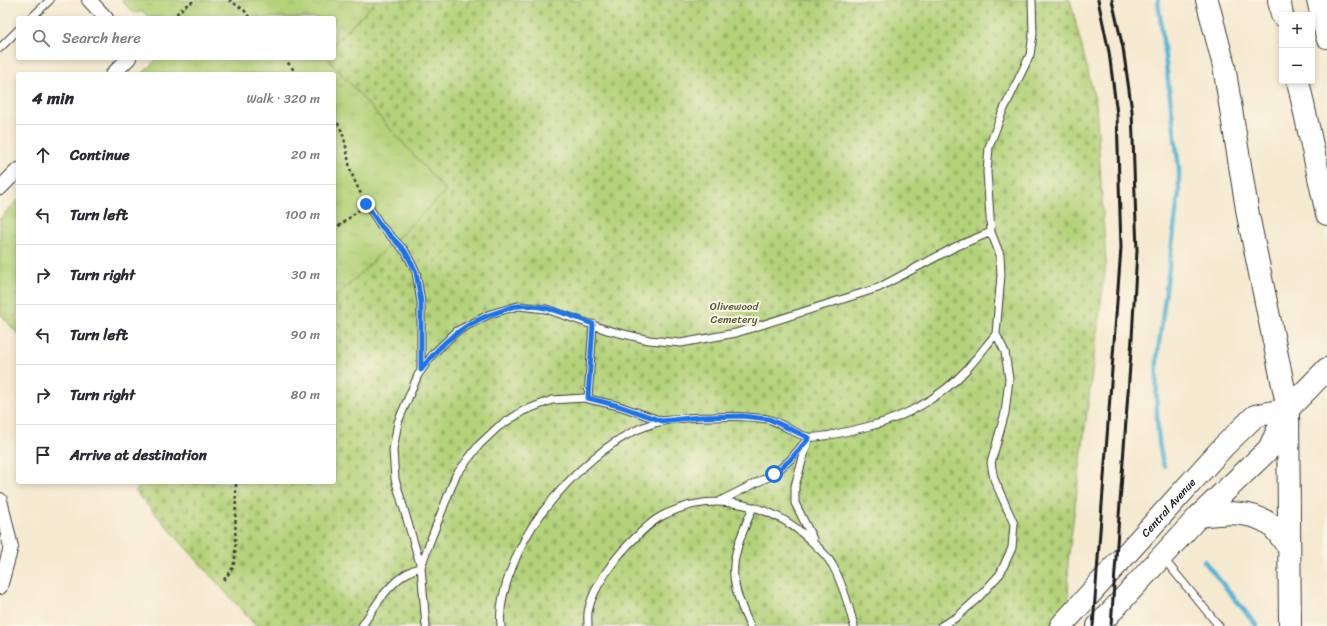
<!DOCTYPE html>
<html lang="en">
<head>
<meta charset="utf-8">
<style>
	body { margin:0; font-family:Sriracha,sans-serif; background:#f2f2f3; color:#2b2b33 }
	.controls { position:absolute; right:12px; top:12px; display:grid; overflow:hidden; border-radius:4px; box-shadow:0 2px 6px #0003 }
	.controls button { width:36px; height:36px; display:grid; place-items:center; padding:0; border:0; border-bottom:1px solid #e1e1e2; background:#fff; color:#2b2b33; font:20px sans-serif }
	.stop { position:absolute; width:12px; height:12px; margin:-9px; border:3px solid #1a73e8; border-radius:50%; background:#fff }
	.stop.end { background:#1a73e8; border-color:#fff; box-shadow:0 1px 4px #0008 }
	.list { margin:0; padding:0; list-style:none }
	h2 { display:flex; justify-content:space-between; align-items:center; height:52px; margin:0; padding:0 16px; font-size:17px }
	h2 small { font-size:13px; font-weight:400; color:#7c7c81 }
	.list li { display:grid; grid-template-columns:26px 1fr auto; gap:12px; align-items:center; box-sizing:border-box; height:60px; padding:0 16px; border-top:1px solid #e1e1e2 }
	.list b { display:block; font-size:15px; white-space:nowrap }
	.list em { font-size:13px; font-style:normal; color:#7c7c81 }
	.icon { flex:none; width:22px; height:22px; fill:none; stroke:currentColor; stroke-width:2; stroke-linecap:round; stroke-linejoin:round }
	.map { position:relative; flex:none; width:1327px; height:626px; overflow:hidden }
	.search { position:absolute; background:#fff; box-shadow:0 2px 6px #0003; left:16px; top:16px; width:320px; height:44px; display:flex; align-items:center; gap:10px; box-sizing:border-box; padding:0 14px; border-radius:4px; color:#7c7c81; font-size:15px }
	.panel { position:absolute; background:#fff; box-shadow:0 2px 6px #0003; left:16px; top:72px; width:320px; height:412px; border-radius:4px }
	.map>svg:first-child { display:block }
	.grass { fill:url(#grass-tufts); stroke:#68774a }
	.cemetery { fill:url(#cemetery-stones); stroke:#68774a }
	.lines { fill:none; stroke-linecap:round; stroke-linejoin:round }
	.stream { stroke:#57b7d6; stroke-width:4.5 }
	.lane-casing { stroke:#3d3b37; stroke-width:9 }
	.street-casing { stroke:#3d3b37; stroke-width:16 }
	.primary-casing { stroke:#3d3b37; stroke-width:24 }
	.highway-casing { stroke:#3d3b37; stroke-width:24 }
	.path { stroke:#3d3b37; stroke-width:2.5; stroke-dasharray:3 3; stroke-linecap:butt }
	.lane { stroke:#fff; stroke-width:7 }
	.street { stroke:#fff; stroke-width:14 }
	.primary { stroke:#fff; stroke-width:22 }
	.highway { stroke:#fff; stroke-width:22 }
	.rail { stroke:#1c1c1c; stroke-width:3 }
	.route { stroke:#1a73e8; stroke-width:5 }
	.labels { text-anchor:middle; dominant-baseline:central; stroke-width:4; stroke-linejoin:round; paint-order:stroke }
	.park-label { font-size:11px; fill:#515c3d; stroke:#fcf5e5 }
	.street-label { font-size:11px; fill:#1c1c1c; stroke:#fcf5e5 }
</style>
</head>
<body>
<div class="map">
<svg width="1327" height="626" viewBox="0 0 1327 626">
	<defs>
		<pattern id="grass-tufts" width="24" height="20" patternUnits="userSpaceOnUse"><rect width="24" height="20" fill="#b3d279"/><path d="M3 7l-1-3M5 7V3M7 7l1-3M15 17l-1-3M17 17v-4M19 17l1-3" fill="none" stroke="#99b468"/></pattern>
		<pattern id="cemetery-stones" width="16" height="16" patternUnits="userSpaceOnUse"><rect width="16" height="16" fill="#b3d279"/><path d="M2 7V4a2 2 0 0 1 4 0v3zM10 15v-3a2 2 0 0 1 4 0v3z" fill="#99b468"/></pattern>
	</defs>
	<rect width="100%" height="100%" fill="#fcf5e5"/>
	<filter id="ink" filterUnits="userSpaceOnUse"><feTurbulence type="fractalNoise" baseFrequency=".025" numOctaves="2"/><feDisplacementMap in="SourceGraphic" scale="8" xChannelSelector="R" yChannelSelector="G"/><feConvolveMatrix kernelMatrix="1 2 1 2 8 2 1 2 1" color-interpolation-filters="sRGB"/></filter>
	<filter id="wash" filterUnits="userSpaceOnUse"><feTurbulence type="fractalNoise" baseFrequency=".012" numOctaves="4" result="noise"/><feDisplacementMap in="SourceGraphic" scale="16" xChannelSelector="R" yChannelSelector="G"/><feGaussianBlur stdDeviation="0.9" result="paint"/><feColorMatrix in="noise" values="0 0 0 0 0 0 0 0 0 0 0 0 0 0 0 0 0 1.4 0 .05"/><feComposite in="paint" operator="in"/></filter>
	<g filter="url(#wash)">
		<rect width="100%" height="100%" fill="#f5e9d0"/>
		<path class="grass" d="M121,0H377L334,44V18H149L143,11L134,13Z
			M158,58H327L446,191L334,299V74H142Z
			M18,200V334L0,313V218Z"/>
		<path class="cemetery" d="M377,0H1070L1096,104L1106,263L1068,561L1069,626H256L135,491L145,482H334V299L446,191L327,58H334V44Z"/>
		<g class="lines">
			<path class="stream" d="M1158,0L1179,169V191L1157,359C1156,389 1155,438 1164,466
				M1204,561L1257,626"/>
		</g>
	</g>
	<g filter="url(#ink)">
		<g class="lines">
			<defs>
				<path id="lane" d="M31,18L50,0
					M0,48L18,30
					M367,204L381,226L405,251L416,272L421,302V370
					M588,398L593,324
					M809,437L795,486V503L813,539
					M720,501L774,474L791,459L805,442
					M1163,558L1219,626
					M362,626C377,603 393,575 421,567L395,479L393,450L398,422L418,375L433,354L457,331L490,314L518,306L546,309L607,330L649,340L681,343L736,333L878,288L955,247L991,232
					M426,626L421,567L429,544L456,475L479,445L498,427L523,411L552,400L584,398L619,406L662,421
					M501,626C497,593 521,540 541,514C569,477 615,431 663,421C679,418 696,417 712,417C730,416 748,416 767,419C782,422 794,435 809,437C818,439 858,429 870,426C904,418 943,396 967,369C977,358 986,346 996,334
					M588,626C588,620 587,613 589,608C593,588 615,558 629,544C639,534 652,520 666,514C716,490 773,504 811,541C819,548 828,557 833,566C843,585 849,606 854,626
					M750,626C725,572 731,560 753,507
					M941,626L957,617L979,597L1000,574L1012,548L1014,524L994,479L991,463L1005,413L1009,379L1005,352L996,334L1001,275L1000,255L991,232L987,172L989,147L1002,113L1030,55L1033,34L1032,0"/>
				<path id="street" d="M89,0L106,18
					M113,74L129,58
					M0,188L18,170
					M0,500L11,547L0,587"/>
				<g id="primary">
					<path id="s1" d="M1061,626L1224,446L1255,416L1288,409"/>
					<path d="M1098,626L1199,516L1269,449L1288,409L1327,369"/>
				</g>
				<path id="highway" d="M1207,0L1224,66L1248,215L1288,409L1290,626
					M1279,0L1282,15
					M1318,0L1327,37
					M1298,81L1327,214
					M1199,516C1222,513 1251,509 1271,525C1277,531 1283,540 1289,547"/>
			</defs>
			<use href="#lane" class="lane-casing"/>
			<use href="#street" class="street-casing"/>
			<use href="#primary" class="primary-casing"/>
			<use href="#highway" class="highway-casing"/>
			<path class="path" d="M229,0L244,10L250,18
				M172,18L185,6L196,0
				M284,58L297,74
				M334,118C347,134 346,154 351,172C354,180 358,188 362,196
				M334,230L359,210
				M224,580L232,569L235,560L236,482"/>
			<use href="#lane" class="lane"/>
			<use href="#street" class="street"/>
			<use href="#primary" class="primary"/>
			<use href="#highway" class="highway"/>
			<path class="rail" d="M1093,626L1121,248L1117,114L1109,52L1098,0
				M1111,626L1132,338L1137,251L1132,111L1123,48L1112,0"/>
		</g>
	</g>
	<g class="lines" filter="url(#ink)">
		<path class="route" d="M366,204L381,226L405,251L416,272L421,302V370C441,342 467,321 501,311C506,309 513,306 518,306C544,304 570,315 593,324L588,398L619,406L662,421L700,417L742,416L769,419L809,438L791,459L774,474"/>
	</g>
	<g class="labels">
		<g class="park-label">
			<text x="734" y="306">Olivewood<tspan x="734" dy="13">Cemetery</tspan></text>
		</g>
		<g class="street-label">
			<text stroke="none"><textPath href="#s1" startOffset="160">Central Avenue</textPath></text>
		</g>
	</g>
</svg>
<div class="controls">
<button>+</button>
<button>−</button>
</div>
<div class="stop" style="left:774px;top:474px"></div>
<div class="stop end" style="left:366px;top:204px"></div>
<div class="search"><svg class="icon" aria-label="search" viewBox="0 0 24 24"><circle cx="10" cy="10" r="6"/><path d="M15 15l6 6"/></svg>Search here</div>
<section class="panel">
<h2>4 min<small>Walk · 320 m</small></h2>
<ul class="list">
<li><svg class="icon" aria-label="ahead" viewBox="0 0 24 24"><path d="M12 20V5M6 11l6-6 6 6"/></svg><div><b>Continue</b></div><em>20 m</em></li>
<li><svg class="icon" aria-label="left" viewBox="0 0 24 24"><path d="M17 20v-9H6M10 6l-5 5 5 5"/></svg><div><b>Turn left</b></div><em>100 m</em></li>
<li><svg class="icon" aria-label="right" viewBox="0 0 24 24"><path d="M7 20v-9h11M14 6l5 5-5 5"/></svg><div><b>Turn right</b></div><em>30 m</em></li>
<li><svg class="icon" aria-label="left" viewBox="0 0 24 24"><path d="M17 20v-9H6M10 6l-5 5 5 5"/></svg><div><b>Turn left</b></div><em>90 m</em></li>
<li><svg class="icon" aria-label="right" viewBox="0 0 24 24"><path d="M7 20v-9h11M14 6l5 5-5 5"/></svg><div><b>Turn right</b></div><em>80 m</em></li>
<li><svg class="icon" aria-label="arrive" viewBox="0 0 24 24"><path d="M6 21V4h12l-3 4 3 4H6"/></svg><div><b>Arrive at destination</b></div></li>
</ul>
</section>
</div>
</body>
</html>
